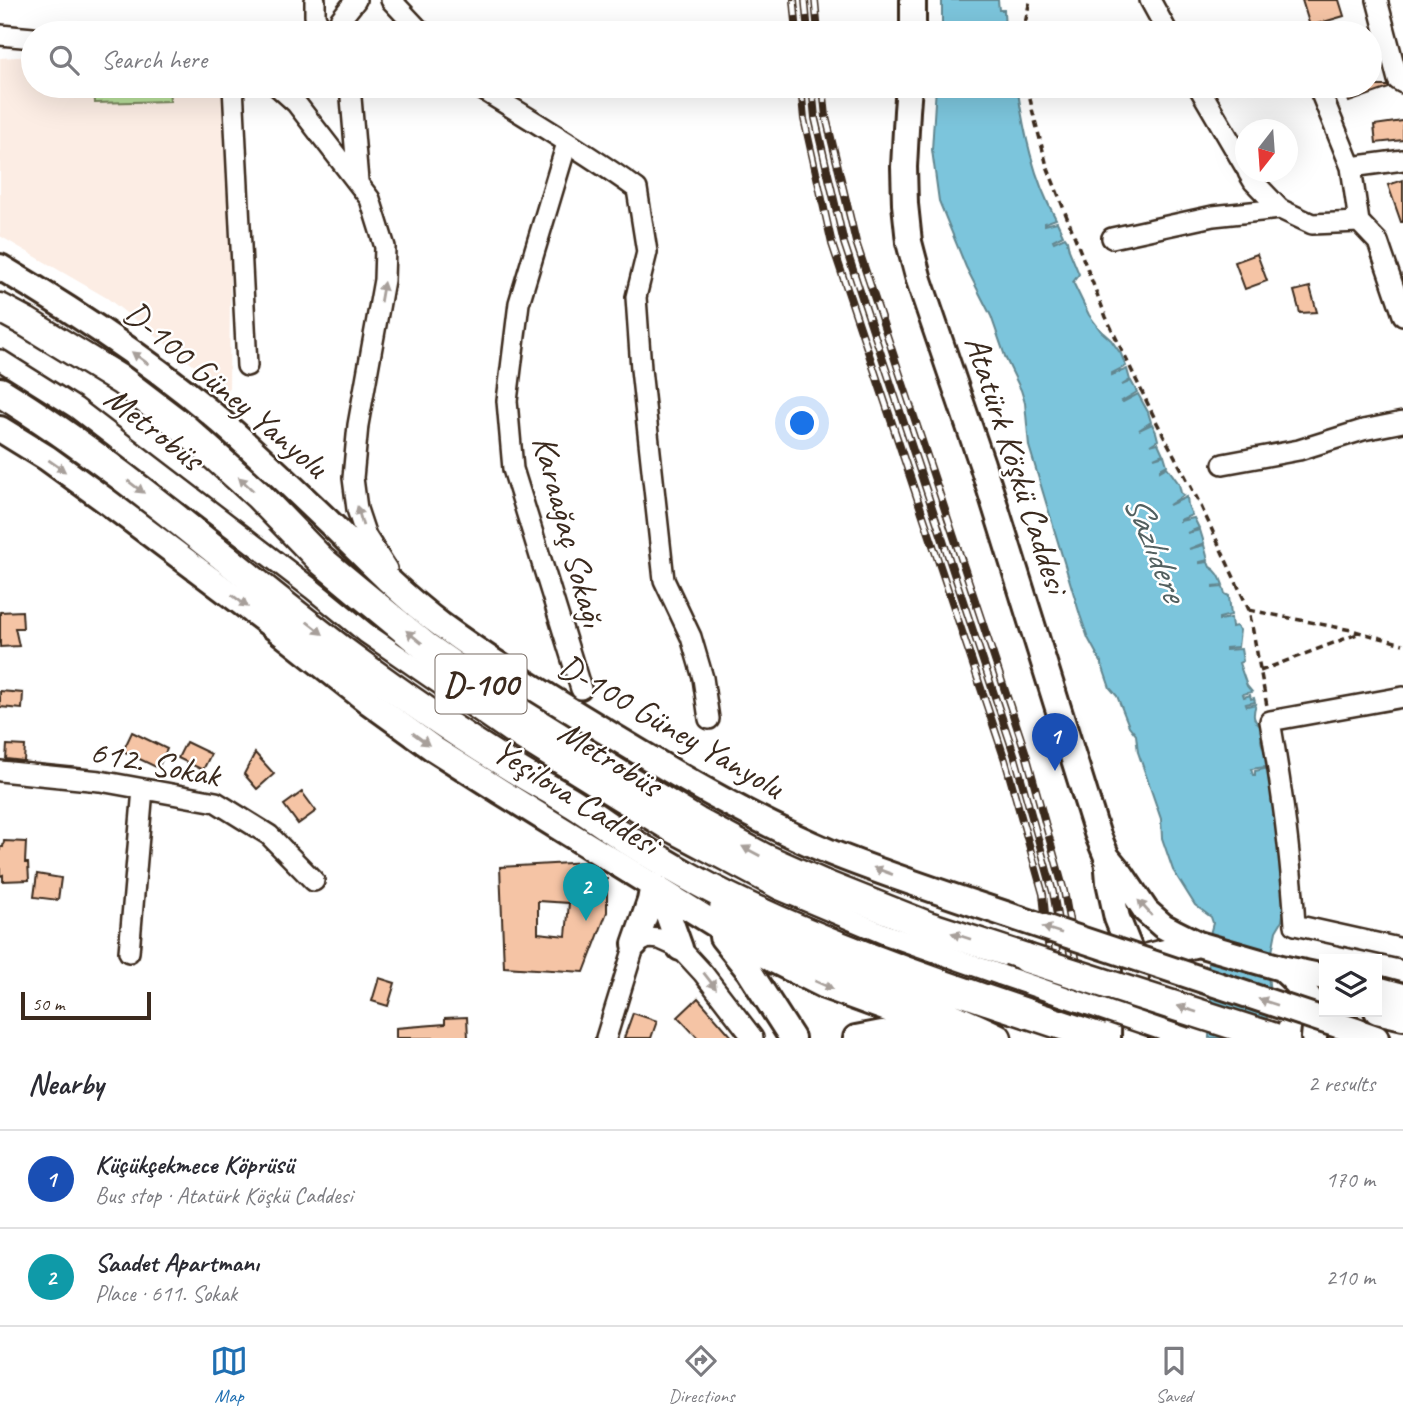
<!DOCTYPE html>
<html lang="en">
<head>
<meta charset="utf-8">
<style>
	body { margin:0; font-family:Caveat,sans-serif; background:#f7f7f7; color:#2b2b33 }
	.controls { position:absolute; right:21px; bottom:21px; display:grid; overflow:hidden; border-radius:0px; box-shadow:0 7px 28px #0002 }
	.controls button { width:63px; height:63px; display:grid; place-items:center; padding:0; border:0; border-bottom:2px solid #e1e1e2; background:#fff; color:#2b2b33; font:35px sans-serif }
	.compass { position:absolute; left:1235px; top:119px; width:63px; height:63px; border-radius:50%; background:#fff; box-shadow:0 7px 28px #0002; rotate:197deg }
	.scale { position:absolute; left:21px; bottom:18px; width:130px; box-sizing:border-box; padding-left:7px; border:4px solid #3b2a1e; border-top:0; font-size:19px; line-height:24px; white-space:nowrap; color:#3b2a1e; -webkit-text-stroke:5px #fff; paint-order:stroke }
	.you { position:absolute; left:803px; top:424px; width:24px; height:24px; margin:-18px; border:5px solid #fff; border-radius:50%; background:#1a73e8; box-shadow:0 0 0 10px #1a73e833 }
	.badge { display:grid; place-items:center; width:46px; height:46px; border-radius:50%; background:#1f6fb2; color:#fff; font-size:23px; font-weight:700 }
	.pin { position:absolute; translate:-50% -58px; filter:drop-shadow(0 2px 4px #0008) }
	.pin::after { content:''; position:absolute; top:37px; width:24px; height:21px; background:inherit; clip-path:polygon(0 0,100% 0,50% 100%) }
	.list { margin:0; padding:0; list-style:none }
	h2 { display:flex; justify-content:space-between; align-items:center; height:91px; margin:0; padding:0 28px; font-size:30px }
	h2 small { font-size:23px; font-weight:400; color:#7c7c81 }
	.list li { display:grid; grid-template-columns:46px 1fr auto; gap:21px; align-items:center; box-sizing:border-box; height:98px; padding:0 28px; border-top:2px solid #e1e1e2 }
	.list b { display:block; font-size:26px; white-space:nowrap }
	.list p { margin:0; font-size:23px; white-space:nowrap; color:#7c7c81 }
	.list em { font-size:23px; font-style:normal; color:#7c7c81 }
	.icon { flex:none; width:38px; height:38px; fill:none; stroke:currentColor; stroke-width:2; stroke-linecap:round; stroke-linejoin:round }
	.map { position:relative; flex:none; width:1403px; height:1038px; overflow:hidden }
	.search { position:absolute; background:#fff; box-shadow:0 7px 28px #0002; left:21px; right:21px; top:21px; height:77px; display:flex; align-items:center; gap:18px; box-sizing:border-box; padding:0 24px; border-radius:38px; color:#7c7c81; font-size:26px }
	.sheet { height:287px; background:#fff }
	nav { display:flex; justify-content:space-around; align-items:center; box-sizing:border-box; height:98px; border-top:2px solid #e1e1e2; background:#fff; font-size:19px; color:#7c7c81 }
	nav a { display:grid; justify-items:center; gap:4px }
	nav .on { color:#1f6fb2 }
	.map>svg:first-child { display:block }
	.built { fill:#fcede4 }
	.green { fill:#b6de9a; stroke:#78845c; stroke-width:2 }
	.water { fill:#7cc5dc; stroke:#628790; stroke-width:2 }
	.building { fill:#f5c4a5; stroke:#3b2a1e; stroke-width:2; fill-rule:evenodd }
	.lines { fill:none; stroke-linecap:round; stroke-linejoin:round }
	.minor-casing { stroke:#3b2a1e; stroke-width:24 }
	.major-casing { stroke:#3b2a1e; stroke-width:30 }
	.highway-casing { stroke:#3b2a1e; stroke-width:33 }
	.path { stroke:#3b2a1e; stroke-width:3.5; stroke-dasharray:7 5; stroke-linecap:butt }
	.minor { stroke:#fff; stroke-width:19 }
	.major { stroke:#fff; stroke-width:24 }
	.highway { stroke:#fff; stroke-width:28 }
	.rail-casing { stroke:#3b2a1e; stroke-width:8 }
	.rail { stroke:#fff; stroke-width:5; stroke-dasharray:16; stroke-linecap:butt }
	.minor-bridge-casing { stroke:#3b2a1e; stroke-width:24; stroke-linecap:butt }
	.major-bridge-casing { stroke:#3b2a1e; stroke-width:30; stroke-linecap:butt }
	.highway-bridge-casing { stroke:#3b2a1e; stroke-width:33; stroke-linecap:butt }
	.minor-bridge { stroke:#fff; stroke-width:19 }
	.major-bridge { stroke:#fff; stroke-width:24 }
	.highway-bridge { stroke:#fff; stroke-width:28 }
	.oneway { fill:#a79f9a }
	.labels { text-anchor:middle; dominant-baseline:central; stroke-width:5; stroke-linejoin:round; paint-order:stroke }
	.shield { fill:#fff; stroke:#766a62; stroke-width:2 }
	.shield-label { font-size:33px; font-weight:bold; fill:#3b2a1e }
	.street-label { font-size:35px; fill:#3b2a1e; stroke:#fff }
	.water-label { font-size:37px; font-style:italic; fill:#526060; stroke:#fff }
</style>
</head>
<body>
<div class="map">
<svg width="1403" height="1038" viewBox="0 0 1403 1038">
	<rect width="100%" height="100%" fill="#fff"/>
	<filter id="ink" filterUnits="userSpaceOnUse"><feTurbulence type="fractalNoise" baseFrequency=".0143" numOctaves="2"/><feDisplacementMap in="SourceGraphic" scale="14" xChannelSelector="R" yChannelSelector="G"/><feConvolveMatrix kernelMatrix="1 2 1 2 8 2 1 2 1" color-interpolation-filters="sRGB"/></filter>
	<g filter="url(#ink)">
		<path class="built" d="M33,56V86H232L229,393L107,298L0,236V58Z"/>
		<path class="green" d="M94,86H169L170,101L95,103Z"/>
		<path class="water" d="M942,0H998L999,10H1004L1005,33H942Z
			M936,86H1017C1024,132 1033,178 1056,219L1045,223V225L1057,222L1063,235L1053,240L1054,242L1065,237L1067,240L1069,250L1079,274L1073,282L1089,315L1101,331L1111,340L1121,354L1126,366L1112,373V375L1127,369L1130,380L1122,385L1131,381L1137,392L1122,401L1123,402L1138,394L1148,412L1151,422L1139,430L1152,424L1156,432L1158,440L1150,445L1158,443L1163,454L1154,458L1164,455L1167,465L1160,469V471L1167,467L1179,484L1181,493L1184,495L1169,505L1187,497L1188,505L1192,515L1180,520V521L1194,518L1199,528L1187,533L1200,530L1204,543L1189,549L1204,545L1208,560L1200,562V563L1208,562L1210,567C1218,571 1220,577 1223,585L1213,586V588L1223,587L1225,594L1229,596L1231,615L1219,618V620L1231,618L1232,627L1236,626L1240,630L1238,647L1226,648V650L1241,649L1243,661L1239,663L1247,686L1252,692L1243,694L1244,697L1250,695L1251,699L1254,698L1255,702L1246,704L1247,706L1256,704C1252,716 1253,721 1263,728L1264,733L1261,740C1262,750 1268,756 1272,766L1251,769L1253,775H1255V771L1273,767L1277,788L1271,792L1280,827L1281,871L1286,897L1282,921L1276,931L1268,973L1270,995L1264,1038H1209L1212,977L1205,953L1213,923L1211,917L1195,905L1173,870L1162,838L1161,819L1138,752L1136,735L1129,726L1117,696L1110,688L1101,662L1088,638L1080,615L1029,446L1025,403L1021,390L1006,359L991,316L966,267L939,201L932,150Z"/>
		<path class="building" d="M1302,0H1339L1344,16L1310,26Z
			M1343,86H1388L1389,88L1349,102Z
			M1403,121V140L1376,143L1374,125Z
			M1403,180V222H1401L1388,185Z
			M1257,254L1267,281L1245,289L1235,262Z
			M1310,287L1317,312L1300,313L1294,291Z
			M22,611L23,628H15L19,646L0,647V612Z
			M0,691L23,693L22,709L0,707Z
			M132,732L167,749L158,768L123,751Z
			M186,742L211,754L203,770L178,758Z
			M7,745L25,746L24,761L6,759Z
			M255,753L274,774L257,789L244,774Z
			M302,792L316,811L298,824L284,805Z
			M4,841L26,842L25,863H28L29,880L3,881V875L0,876V847H3Z
			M587,862L589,863V871H598V879H607V912L584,972L504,967L500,867ZM538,901L569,903L566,936L538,933Z
			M37,874L61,878L58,900L34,897Z
			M379,978L395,983L388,1006L372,1001Z
			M698,998L733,1038H698L678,1017Z
			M633,1013L657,1021L651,1038H624Z
			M467,1017L468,1038H396V1028L445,1024V1018Z"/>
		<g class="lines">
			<defs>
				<path id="minor" d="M315,0V16L323,33
					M391,0L422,33
					M1150,0L1168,33
					M1377,0L1398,80L1403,83
					M342,33L340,20L356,0
					M0,35L33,38
					M233,86L247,366
					M277,86L296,103L370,199L385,247L384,280L358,425L353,478L357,509L366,536L387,569
					M350,86L358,181
					M477,86C531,120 586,152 637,189L647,252L636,297L641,369L664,580L691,637L703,678L709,719
					M1198,86L1246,168
					M1318,86L1351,167L1359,222
					M567,143L519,303L507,401L513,469L581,689
					M1351,167L1403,160
					M1248,172L1254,182L1280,209L1312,224L1359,222L1378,242L1403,315
					M1112,238L1213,216L1280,209
					M0,360L76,408L312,589L366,633L509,732L615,798L669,831L780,890L887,935L1001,975
					M1223,464L1299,450L1363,430L1403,422
					M1403,697L1270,721C1282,789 1291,857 1295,925L1403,949
					M0,771L100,781L216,802L269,835L314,881
					M129,952L143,789
					M606,1038L635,944L648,938L660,939L680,948L703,973L753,1038"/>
				<path id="major" d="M913,33V0
					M909,86L907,111L904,167L905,204L909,242L919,280L982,464L1097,833L1107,857L1109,882L1117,918L1136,965L1135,1038
					M0,267C83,316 163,369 234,433C269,465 303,497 337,530C370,563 404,597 441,625C498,667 560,704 621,741C689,782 758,822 832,853C892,877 955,897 1017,918
					M0,429L47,458L105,500L279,631L369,702L434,749L500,791L773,960L827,987L890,1010L957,1032
					M1107,857L1121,874L1146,911L1163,926L1176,933L1198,944L1281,968L1324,977
					M655,889L662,898L680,948
					M722,937L749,971L792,1038
					M635,944L650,901L653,885
					M1136,965L1149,956L1198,944
					M1281,968C1295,980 1306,993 1317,1008L1314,1038
					M1377,989L1403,996
					M1377,1011L1403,1017
					M1356,1031L1376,1038
					M856,1038L882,1033L922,1038"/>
				<path id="highway" d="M0,308L26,322L122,381L185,429L258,495L322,561L358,591L426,647L523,715L618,774L697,822L764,858L825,885L928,926L1026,958
					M0,392C125,469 233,568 349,656C403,696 458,734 515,769C532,780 550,789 568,800C588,812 608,827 628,840C664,863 702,885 740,903C833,947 931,982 1029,1014
					M724,909C748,926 772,942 798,954C863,985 933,1006 997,1038"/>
			</defs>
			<use href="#minor" class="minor-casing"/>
			<use href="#major" class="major-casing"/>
			<use href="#highway" class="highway-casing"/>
			<path class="path" d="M1023,33L1030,0
				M1028,86L1032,109L1047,166L1106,317L1156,421L1200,504L1249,610L1267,706
				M1249,610L1351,630L1403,644
				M1260,671L1360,633"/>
			<use href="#minor" class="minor"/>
			<use href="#major" class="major"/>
			<use href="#highway" class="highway"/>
			<defs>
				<path id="rail" d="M794,0L797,33
					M805,0L808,33
					M815,0L818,33
					M801,86L804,119L832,244L1005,760L1043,894L1056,1021L1055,1038
					M812,86L815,118L844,243L1015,757L1053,892L1076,1024V1038
					M823,86L826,117L856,242L1026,754L1064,891L1088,1025V1038"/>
			</defs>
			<use href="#rail" class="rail-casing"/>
			<use href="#rail" class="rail"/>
			<defs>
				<path id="minor-bridge" d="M1001,975L1186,1038"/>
				<path id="major-bridge" d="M1017,918L1356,1031"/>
				<path id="highway-bridge" d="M1026,958L1275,1038
					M1029,1014L1101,1038"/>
			</defs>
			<use href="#minor-bridge" class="minor-bridge-casing"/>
			<use href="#major-bridge" class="major-bridge-casing"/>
			<use href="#highway-bridge" class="highway-bridge-casing"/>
			<use href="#minor-bridge" class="minor-bridge"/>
			<use href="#major-bridge" class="major-bridge"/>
			<use href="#highway-bridge" class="highway-bridge"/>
		</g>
		<defs><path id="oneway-solid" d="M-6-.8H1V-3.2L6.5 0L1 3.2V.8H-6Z" transform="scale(1.75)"/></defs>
		<g class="oneway">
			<use href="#oneway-solid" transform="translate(382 292) rotate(-80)"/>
			<use href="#oneway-solid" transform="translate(140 358) rotate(-144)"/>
			<use href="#oneway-solid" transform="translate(57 466) rotate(35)"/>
			<use href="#oneway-solid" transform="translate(246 484) rotate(-137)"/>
			<use href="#oneway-solid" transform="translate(136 487) rotate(37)"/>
			<use href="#oneway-solid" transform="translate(360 516) rotate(-106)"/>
			<use href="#oneway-solid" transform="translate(240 601) rotate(37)"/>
			<use href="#oneway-solid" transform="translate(315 628) rotate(38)"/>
			<use href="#oneway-solid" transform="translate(414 637) rotate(-141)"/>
			<use href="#oneway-solid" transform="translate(421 739) rotate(36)"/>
			<use href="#oneway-solid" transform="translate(751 851) rotate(-152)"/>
			<use href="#oneway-solid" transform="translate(883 871) rotate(-160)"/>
			<use href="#oneway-solid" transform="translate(1145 908) rotate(-132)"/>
			<use href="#oneway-solid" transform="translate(1052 930) rotate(-162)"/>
			<use href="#oneway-solid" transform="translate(961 936) rotate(-162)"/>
			<use href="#oneway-solid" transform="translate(710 981) rotate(52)"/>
			<use href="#oneway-solid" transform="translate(824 985) rotate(24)"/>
			<use href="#oneway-solid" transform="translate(1268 1002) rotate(-162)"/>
			<use href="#oneway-solid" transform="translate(1187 1009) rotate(-162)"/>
		</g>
	</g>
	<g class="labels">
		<rect class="shield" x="435.5" y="654.5" width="91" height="59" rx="5"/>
		<g class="shield-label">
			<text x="481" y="684">D-100</text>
		</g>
		<g class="street-label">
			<text transform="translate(226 389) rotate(40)">D-100 Güney Yanyolu</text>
			<text transform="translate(154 428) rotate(38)">Metrobüs</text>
			<text transform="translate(1017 464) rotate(72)">Atatürk Köşkü Caddesi</text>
			<text transform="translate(569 531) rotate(75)">Karaağaç Sokağı</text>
			<text transform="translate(671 726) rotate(30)">D-100 Güney Yanyolu</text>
			<text transform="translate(610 758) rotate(32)">Metrobüs</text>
			<text transform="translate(155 763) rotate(11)">612. Sokak</text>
			<text transform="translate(576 797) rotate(32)">Yeşilova Caddesi</text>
		</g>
		<g class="water-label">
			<text transform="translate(1156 547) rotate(68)">Sazlıdere</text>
		</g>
	</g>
</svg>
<div class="controls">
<button><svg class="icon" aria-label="layers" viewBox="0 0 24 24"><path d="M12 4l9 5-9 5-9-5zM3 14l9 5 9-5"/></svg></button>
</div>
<svg class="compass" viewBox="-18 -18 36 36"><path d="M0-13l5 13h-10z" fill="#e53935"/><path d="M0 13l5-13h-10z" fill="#7c7c81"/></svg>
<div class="scale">50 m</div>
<div class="you"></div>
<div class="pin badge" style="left:1055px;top:771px;background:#1a4fb4">1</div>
<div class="pin badge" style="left:586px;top:921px;background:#0f9aa8">2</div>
<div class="search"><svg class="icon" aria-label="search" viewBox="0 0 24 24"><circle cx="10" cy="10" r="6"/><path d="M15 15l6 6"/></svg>Search here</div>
</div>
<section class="sheet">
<h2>Nearby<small>2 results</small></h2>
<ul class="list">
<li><span class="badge" style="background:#1a4fb4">1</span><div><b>Küçükçekmece Köprüsü</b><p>Bus stop · Atatürk Köşkü Caddesi</p></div><em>170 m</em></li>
<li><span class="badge" style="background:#0f9aa8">2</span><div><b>Saadet Apartmanı</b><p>Place · 611. Sokak</p></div><em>210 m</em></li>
</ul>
</section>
<nav>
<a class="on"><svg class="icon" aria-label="map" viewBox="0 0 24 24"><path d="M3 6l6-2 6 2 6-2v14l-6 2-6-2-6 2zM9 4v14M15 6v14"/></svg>Map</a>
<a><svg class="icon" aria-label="directions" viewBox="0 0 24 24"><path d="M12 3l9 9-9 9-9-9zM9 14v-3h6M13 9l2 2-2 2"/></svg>Directions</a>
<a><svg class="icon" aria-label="saved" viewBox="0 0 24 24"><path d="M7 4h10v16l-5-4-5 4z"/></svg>Saved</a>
</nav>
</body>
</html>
